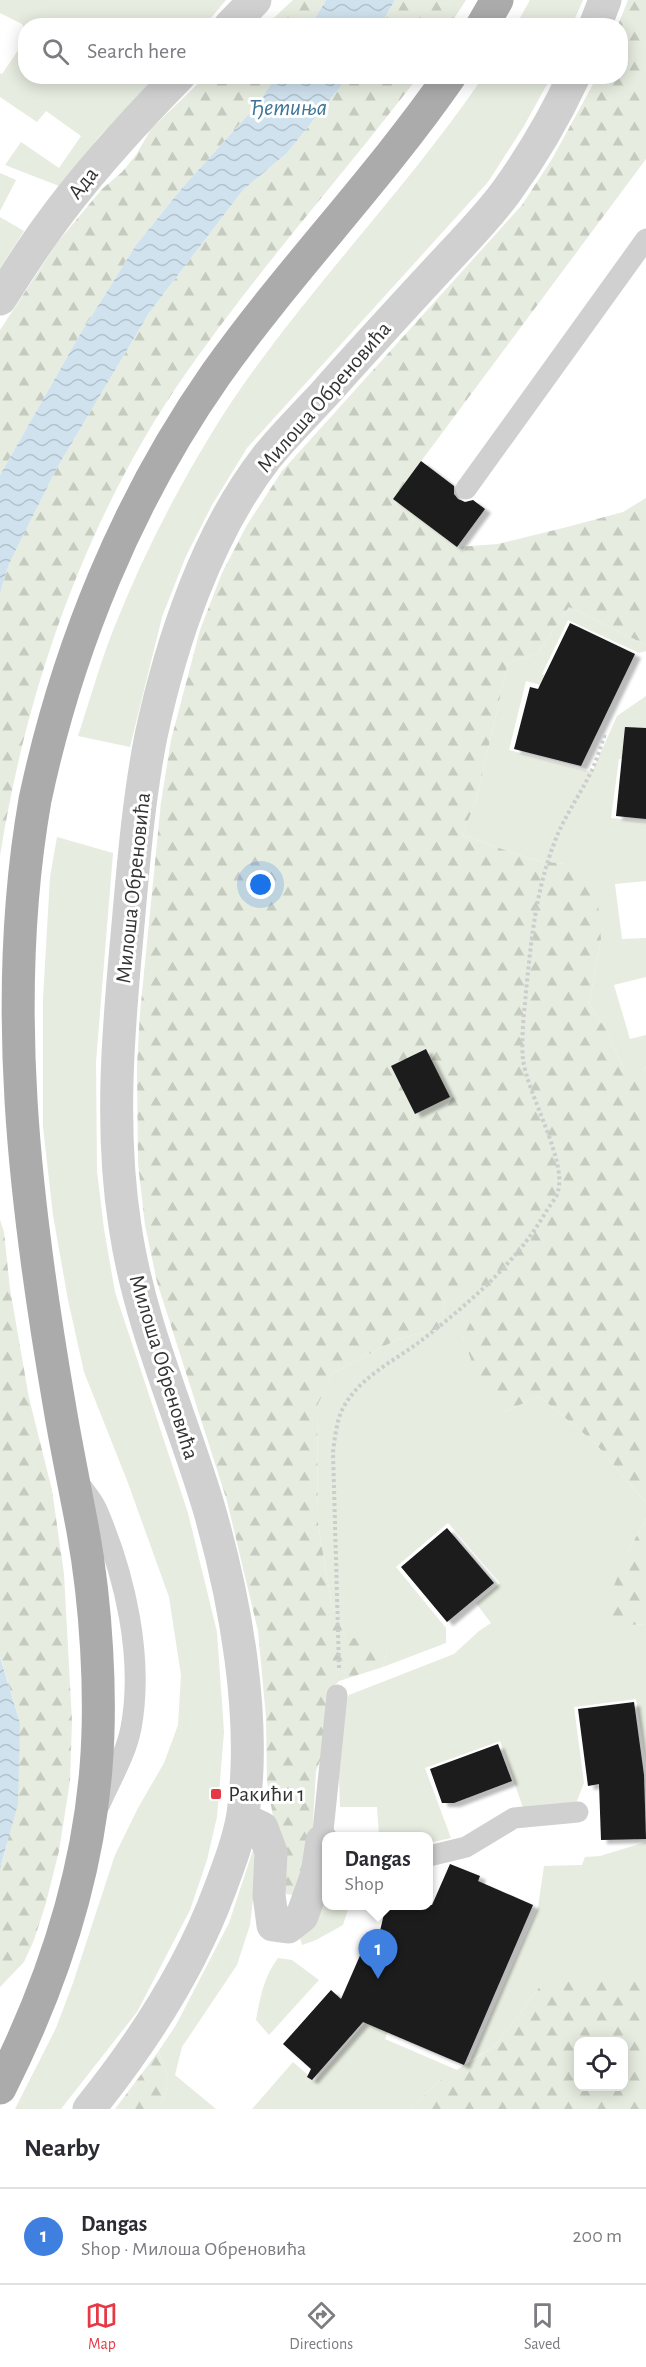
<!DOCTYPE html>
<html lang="en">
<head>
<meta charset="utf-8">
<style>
	body { margin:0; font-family:"Alegreya Sans",sans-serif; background:#f7f7f7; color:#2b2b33 }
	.controls { position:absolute; right:18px; bottom:18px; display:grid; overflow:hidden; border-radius:12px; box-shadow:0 3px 15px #0003 }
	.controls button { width:54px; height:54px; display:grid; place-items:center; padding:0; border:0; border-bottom:2px solid #e1e1e2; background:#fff; color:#2b2b33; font:30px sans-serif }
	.you { position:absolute; left:261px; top:885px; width:21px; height:21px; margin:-15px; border:4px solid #fff; border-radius:50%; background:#1a73e8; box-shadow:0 0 0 9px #1a73e833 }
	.badge { display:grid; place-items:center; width:39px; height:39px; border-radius:50%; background:#e63946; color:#fff; font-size:20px; font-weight:700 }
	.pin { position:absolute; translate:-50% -50px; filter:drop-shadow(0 2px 3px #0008) }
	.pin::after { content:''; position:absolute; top:32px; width:21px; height:18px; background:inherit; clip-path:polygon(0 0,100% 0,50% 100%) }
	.popup { position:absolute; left:322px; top:1832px; width:111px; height:78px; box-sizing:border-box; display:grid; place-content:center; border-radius:12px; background:#fff; filter:drop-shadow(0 2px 4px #0005); font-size:20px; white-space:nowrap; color:#7c7c81 }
	.popup b { font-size:22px; color:#2b2b33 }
	.popup::after { content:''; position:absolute; left:50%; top:100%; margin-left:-12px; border:12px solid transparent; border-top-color:#fff }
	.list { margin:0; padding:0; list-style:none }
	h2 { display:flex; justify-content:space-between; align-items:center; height:78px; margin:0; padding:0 24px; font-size:26px }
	h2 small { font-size:20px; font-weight:400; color:#7c7c81 }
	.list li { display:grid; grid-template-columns:39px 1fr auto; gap:18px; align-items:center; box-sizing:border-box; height:96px; padding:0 24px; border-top:2px solid #e1e1e2 }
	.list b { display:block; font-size:22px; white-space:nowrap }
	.list p { margin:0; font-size:20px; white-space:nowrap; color:#7c7c81 }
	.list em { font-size:20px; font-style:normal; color:#7c7c81 }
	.icon { flex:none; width:33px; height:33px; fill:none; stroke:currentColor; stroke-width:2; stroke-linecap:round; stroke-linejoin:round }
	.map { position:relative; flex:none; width:646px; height:2109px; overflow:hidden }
	.search { position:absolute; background:#fff; box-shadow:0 3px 15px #0003; left:18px; right:18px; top:18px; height:66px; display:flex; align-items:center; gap:15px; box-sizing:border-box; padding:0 21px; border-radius:24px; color:#7c7c81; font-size:22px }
	.sheet { height:174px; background:#fff }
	nav { display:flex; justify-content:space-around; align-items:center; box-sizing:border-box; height:84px; border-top:2px solid #e1e1e2; background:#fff; font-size:16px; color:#7c7c81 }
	nav a { display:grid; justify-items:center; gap:3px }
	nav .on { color:#e63946 }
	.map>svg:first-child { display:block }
	.green { fill:#e6ecdf }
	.forest { fill:url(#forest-firs); fill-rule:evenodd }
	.water { fill:url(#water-waves) }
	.building { fill:#1a1a1a; filter:url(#shadow) }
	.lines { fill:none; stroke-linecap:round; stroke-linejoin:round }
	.path { stroke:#cdcdcd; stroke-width:4; stroke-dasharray:3 3; stroke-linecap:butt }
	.service { stroke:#d0d0d0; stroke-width:21 }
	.minor { stroke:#d0d0d0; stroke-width:33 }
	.tertiary { stroke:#d0d0d0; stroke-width:33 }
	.primary { stroke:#ababab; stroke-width:33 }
	.poi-dot { fill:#e63946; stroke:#fff; stroke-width:2 }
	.labels { text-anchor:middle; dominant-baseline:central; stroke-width:6; stroke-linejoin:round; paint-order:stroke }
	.street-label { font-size:22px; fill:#333; stroke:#fff }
	.poi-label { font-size:22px; fill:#333; stroke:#fff; text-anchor:start }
	.water-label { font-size:24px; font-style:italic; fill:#3f7597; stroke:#fff }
</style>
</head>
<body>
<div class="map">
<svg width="646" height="2109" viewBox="0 0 646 2109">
	<defs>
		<pattern id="forest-firs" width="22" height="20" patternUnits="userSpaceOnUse" patternTransform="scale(1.5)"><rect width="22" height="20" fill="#e6ecdf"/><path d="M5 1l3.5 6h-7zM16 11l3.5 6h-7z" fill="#c6cbc0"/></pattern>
		<pattern id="water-waves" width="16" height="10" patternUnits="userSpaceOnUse" patternTransform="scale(1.5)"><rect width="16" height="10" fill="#cfe2ee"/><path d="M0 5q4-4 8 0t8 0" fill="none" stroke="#b2c2cd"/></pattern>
		<filter id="shadow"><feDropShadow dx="6" dy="4" stdDeviation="1.5" flood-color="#0004"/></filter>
	</defs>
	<rect width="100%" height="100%" fill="#fff"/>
	<path class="green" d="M0,0H226L205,25L26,26L25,30L22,24L0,13Z
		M530,0H583L572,25H516Z
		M25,40L26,76L155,77L99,137L59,186L5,165L21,142L59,168L81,136L46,111L37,122L0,97V73L2,74Z
		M483,77H551L524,126L488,182L247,448L212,505L186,556L162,617L130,747L78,736C90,700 100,663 114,628C143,555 179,485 221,418C299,297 403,195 483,77Z
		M0,173L16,180L0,211Z
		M0,217L24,231L0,268Z
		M569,607L646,645V651L639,653L568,620L542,674L600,701L526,681L509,750L592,772L617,716L646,696V760L619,759L611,818L646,822V881L615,884L622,939L646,938V977L614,985L630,1039L646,1035V1066L643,1071H625L605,1028L589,1004L601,940L565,864L534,860L462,835L476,801L508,663L537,654Z
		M57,837L113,853L96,1062L97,1171L104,1229L115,1292L188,1513L217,1632L224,1732L217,1817L207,1860L190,1910L137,2012L61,2109H15L56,2028L73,1983L115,1855L138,1808L164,1763L178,1725L181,1675L169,1597L128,1483L84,1372L68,1300L53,1215L43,1127V999L50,877Z
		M477,1274L484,1295L463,1338L505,1412L539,1396L595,1443L646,1503V1519L625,1557L631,1625L646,1624V1763L636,1699L574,1707L584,1783L576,1803L523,1808L500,1741L425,1768L451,1838L429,1843V1836H379L377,1807H340L339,1777L344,1702L349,1695L454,1654L479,1631L491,1623L476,1603L500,1583L448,1523L396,1567L446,1628V1643L383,1667L387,1651L346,1639L331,1601L318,1523L317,1405L333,1373L398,1339L442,1328L445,1298Z
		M646,1842V1979L542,1984L495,2046L470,2061L538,1907L544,1866L582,1865L585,1857L600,1856Z
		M254,1847L256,1873L250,1925L237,1965L182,2047L175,2075L216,2109H159C170,2087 170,2074 158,2052L176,2025L229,1923Z
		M327,1869V1906H349L343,1925L316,1940L302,1945L300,1938Z
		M278,1958L292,1960L319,1980L269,2035L256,2020C260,1998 264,1976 278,1958Z
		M380,2005L395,2013L385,2039L457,2070L439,2081L410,2109H252L293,2062L315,2081Z"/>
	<path class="forest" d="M293,0H326L311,25H266Z
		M395,0H466L450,25L381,26Z
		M628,0H646V159L393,499L457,547L498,544L567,527L623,512L646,498V645L569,607L537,654L508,663L476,801L462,835L534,860L565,864L596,878L601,940L589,1004L605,1028L625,1071H643L646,1066V1503L595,1443L539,1396L505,1412L480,1385L463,1337L484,1295L477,1275L445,1298L442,1328L398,1339L333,1373L317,1406L318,1523L331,1601L346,1639L374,1636L387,1651L383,1667L339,1681L331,1688L321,1758L316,1771L312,1840L294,1895L286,1894L281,1888L276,1835L267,1781L266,1717L258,1631L227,1501L157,1282L145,1225L138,1164L137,1066L140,1013L161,802L171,740L200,630L222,573L247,525L282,471L522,205L552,159L597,77L620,76V26L618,25Z
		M205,77H276L255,107L182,188L136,245L79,336L0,475V330L57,243L102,189L122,172L136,155L151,129Z
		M348,77H418C342,176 258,270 186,373C87,515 27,686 0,856V593L9,564L57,468L149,313L243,190L287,153Z
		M0,1220L4,1232L10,1289L29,1398L52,1490L64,1574L72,1721L70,1781L59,1851L46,1903L34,1940L24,1962L0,1987V1869L7,1845L20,1723L0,1656Z
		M646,1519V1624L631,1625L604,1612L625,1557Z
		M594,1978L646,1979V2109H410L439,2081L495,2046L542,1984ZM578,2042H624V2086H578Z
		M158,2052C170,2074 170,2087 159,2109H115Z"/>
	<path class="water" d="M326,0H395L381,25H311Z
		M276,77H348L287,153L243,190L149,313L57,468L9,564L0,593V475L79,336L136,245L182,188L255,107Z
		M0,1657L20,1723L18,1804L0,1869Z"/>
	<path class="building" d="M421,461L454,486V494L458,499L465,502L473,500L485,509L457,547L393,499Z
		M570,623L635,654L581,766L514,749L530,687L538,689Z
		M625,727L646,728V819L616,816Z
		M426,1049L450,1097L415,1114L391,1066Z
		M447,1528L494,1583L447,1622L401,1567Z
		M634,1702L644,1775L646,1839L601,1840L599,1784L588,1786L578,1709Z
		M498,1744L512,1781L454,1803H442L430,1769Z
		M450,1864L480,1876L478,1881L533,1905L464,2065L363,2022L312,2080L307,2077L311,2069L283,2044L331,1990L341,1999L362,1951L374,1957L386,1905H432Z"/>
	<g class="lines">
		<path class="path" d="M339,1668L333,1452C335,1438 336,1422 343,1408C359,1378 392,1362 418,1343C466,1306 517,1263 547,1210C551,1204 557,1197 558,1191C567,1161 528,1095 523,1060C521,1038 524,1014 526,992C531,941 536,889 555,841C564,817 578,798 589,776C596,763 600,748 605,734"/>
		<path class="service" d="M466,489L646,239
			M79,1483C85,1492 93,1500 97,1510C125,1575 144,1657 131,1728C126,1754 111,1779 100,1804
			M327,1842L322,1841L337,1695
			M429,1856L466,1847L514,1818L578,1812"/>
		<path class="minor" d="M243,1819L262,1828L271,1852L269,1895L273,1925L288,1927L302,1916L317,1874L322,1841"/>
		<path class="tertiary" d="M230,26L255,0
			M595,26L605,0
			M0,299C15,276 30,252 46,230C85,175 132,124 179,76
			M89,2109C143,2042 190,1970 220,1889C229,1865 239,1839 243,1814C257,1717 235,1598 208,1505C180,1412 139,1323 125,1226C110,1130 118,1032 127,936C133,869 138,802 151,736C171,642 207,534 266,458C284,435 306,414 326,392C363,350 401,309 439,268C462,243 486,219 506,192C532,156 555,117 574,76"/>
		<path class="primary" d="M482,26L497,0
			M0,2088C50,1989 87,1880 96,1768C102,1695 96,1603 83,1531C75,1488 66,1446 59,1403C25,1205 0,1000 35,800C67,649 127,501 216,374C289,271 378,180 450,76"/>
	</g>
	<rect class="poi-dot" x="210" y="1788" width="12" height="12" rx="3"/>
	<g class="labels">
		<g class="street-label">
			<text transform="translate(83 183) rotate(-51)">Ада</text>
			<text transform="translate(324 397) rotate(-49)">Милоша Обреновића</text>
			<text transform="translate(133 888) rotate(-84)">Милоша Обреновића</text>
			<text transform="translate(164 1367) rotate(73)">Милоша Обреновића</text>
		</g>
		<g class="poi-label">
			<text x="228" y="1794">Ракићи 1</text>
		</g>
		<g class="water-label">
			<text x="288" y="108">Ђетиња</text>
		</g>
	</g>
</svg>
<div class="controls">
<button><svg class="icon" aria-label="locate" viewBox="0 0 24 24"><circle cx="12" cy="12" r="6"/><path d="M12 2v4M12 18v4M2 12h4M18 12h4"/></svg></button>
</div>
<div class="you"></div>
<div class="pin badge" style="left:378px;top:1979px;background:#3f7fe0">1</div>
<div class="popup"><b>Dangas</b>Shop</div>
<div class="search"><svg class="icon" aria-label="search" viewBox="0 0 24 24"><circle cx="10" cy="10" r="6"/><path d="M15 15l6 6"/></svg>Search here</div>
</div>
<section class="sheet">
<h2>Nearby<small></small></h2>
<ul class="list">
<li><span class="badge" style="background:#3f7fe0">1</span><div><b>Dangas</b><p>Shop · Милоша Обреновића</p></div><em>200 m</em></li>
</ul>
</section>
<nav>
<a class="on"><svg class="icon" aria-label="map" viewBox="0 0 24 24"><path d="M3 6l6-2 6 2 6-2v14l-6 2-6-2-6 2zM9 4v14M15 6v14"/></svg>Map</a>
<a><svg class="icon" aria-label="directions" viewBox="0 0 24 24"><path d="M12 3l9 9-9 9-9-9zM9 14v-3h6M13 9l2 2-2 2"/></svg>Directions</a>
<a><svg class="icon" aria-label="saved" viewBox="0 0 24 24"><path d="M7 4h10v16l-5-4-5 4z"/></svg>Saved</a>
</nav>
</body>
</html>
